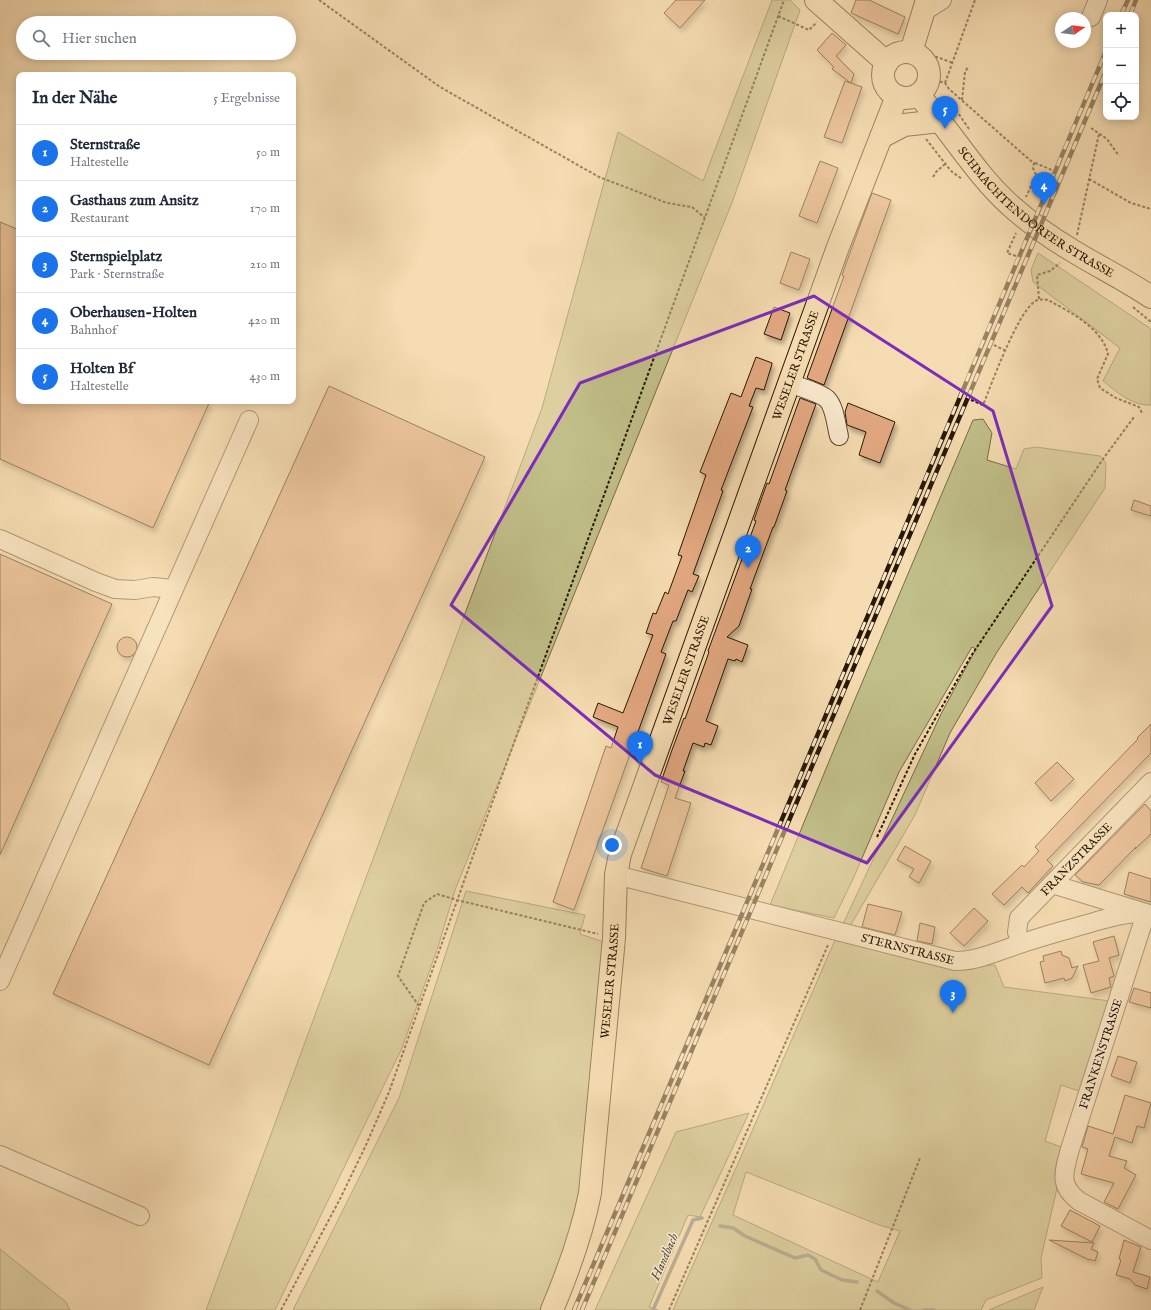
<!DOCTYPE html>
<html lang="de">
<head>
<meta charset="utf-8">
<style>
	body { margin:0; font-family:"IM FELL English",serif; background:#f2f2f3; color:#1f2937 }
	.controls { position:absolute; right:12px; top:12px; display:grid; overflow:hidden; border-radius:8px; box-shadow:0 2px 10px #0003 }
	.controls button { width:36px; height:36px; display:grid; place-items:center; padding:0; border:0; border-bottom:1px solid #e0e1e3; background:#fff; color:#1f2937; font:20px sans-serif }
	.compass { position:absolute; left:1055px; top:12px; width:36px; height:36px; border-radius:50%; background:#fff; box-shadow:0 2px 10px #0003; rotate:77deg }
	.you { position:absolute; left:612px; top:845px; width:14px; height:14px; margin:-10px; border:3px solid #fff; border-radius:50%; background:#1a73e8; box-shadow:0 0 0 6px #1a73e833 }
	.badge { display:grid; place-items:center; width:26px; height:26px; border-radius:50%; background:#1a73e8; color:#fff; font-size:13px; font-weight:700 }
	.pin { position:absolute; translate:-50% -33px; filter:drop-shadow(0 1px 2px #0008) }
	.pin::after { content:''; position:absolute; top:21px; width:14px; height:12px; background:inherit; clip-path:polygon(0 0,100% 0,50% 100%) }
	.list { margin:0; padding:0; list-style:none }
	h2 { display:flex; justify-content:space-between; align-items:center; height:52px; margin:0; padding:0 16px; font-size:17px }
	h2 small { font-size:13px; font-weight:400; color:#747a83 }
	.list li { display:grid; grid-template-columns:26px 1fr auto; gap:12px; align-items:center; box-sizing:border-box; height:56px; padding:0 16px; border-top:1px solid #e0e1e3 }
	.list b { display:block; font-size:15px; white-space:nowrap }
	.list p { margin:0; font-size:13px; white-space:nowrap; color:#747a83 }
	.list em { font-size:13px; font-style:normal; color:#747a83 }
	.icon { flex:none; width:22px; height:22px; fill:none; stroke:currentColor; stroke-width:2; stroke-linecap:round; stroke-linejoin:round }
	.map { position:relative; flex:none; width:1151px; height:1310px; overflow:hidden }
	.search { position:absolute; background:#fff; box-shadow:0 2px 10px #0003; left:16px; top:16px; width:280px; height:44px; display:flex; align-items:center; gap:10px; box-sizing:border-box; padding:0 14px; border-radius:22px; color:#747a83; font-size:15px }
	.panel { position:absolute; background:#fff; box-shadow:0 2px 10px #0003; left:16px; top:72px; width:280px; height:332px; border-radius:8px }
	.map>svg:first-child { display:block }
	.green { fill:#c1bf89; stroke:#746c46; fill-rule:evenodd }
	.lines { fill:none; stroke-linecap:round; stroke-linejoin:round }
	.stream { stroke:#717870; stroke-width:3.5 }
	.building { fill:#e3a881; stroke:#271802; filter:url(#shadow) }
	.minor-casing { stroke:#5b492e; stroke-width:20 }
	.major-casing { stroke:#271802; stroke-width:24 }
	.path { stroke:#271802; stroke-width:2; stroke-dasharray:3 2; stroke-linecap:butt }
	.minor { stroke:#f9e8cd; stroke-width:18 }
	.major { stroke:#f6dcb2; stroke-width:22 }
	.rail-casing { stroke:#271802; stroke-width:4.5 }
	.rail { stroke:#f9e8cd; stroke-width:3; stroke-dasharray:9; stroke-linecap:butt }
	.marked { fill:none; stroke:#7b2cbf; stroke-width:3; stroke-linejoin:round }
	.labels { text-anchor:middle; dominant-baseline:central; stroke-width:3; stroke-linejoin:round; paint-order:stroke }
	.street-label { font-size:12px; fill:#271802; stroke:#f9e8cd }
	.water-label { font-size:13px; font-style:italic; fill:#525042; stroke:#f9e8cd }
</style>
</head>
<body>
<div class="map">
<svg width="1151" height="1310" viewBox="0 0 1151 1310">
	<defs>
		<filter id="shadow"><feDropShadow dx="2.5" dy="4.5" stdDeviation="2" flood-color="#0004"/></filter>
	</defs>
	<rect width="100%" height="100%" fill="#f6dcb2"/>
	<filter id="stains"><feTurbulence type="fractalNoise" baseFrequency=".005" numOctaves="4"/><feColorMatrix values="0 0 0 0 .2 0 0 0 0 .09 0 0 0 0 .02 0 0 0 .5 -.17"/></filter>
	<radialGradient id="worn" r=".72"><stop offset=".6" stop-color="#630" stop-opacity="0"/><stop offset="1" stop-color="#630" stop-opacity=".3"/></radialGradient>
	<path class="green" d="M772,0H790L800,10L733,200L455,890L438,947L402,1048L275,1310H206L352,915L542,408L618,132L703,181Z
		M1038,253L1151,329V405C1132,406 1117,392 1103,381L1120,348L1033,282L1031,270Z
		M983,419L992,433L987,460L1016,469L1024,449L1036,447L1100,456L1106,463L1105,488L997,652L950,733L915,815L849,928L843,924L941,714L976,649L972,647L899,772L853,879L834,918L770,905L837,742L973,420Z
		M466,891L585,915L580,934L604,942L581,1201L544,1310H293L399,1098Z
		M835,940L950,967L995,965L1004,987L1110,1001L1082,1092L1061,1085L1045,1141L1066,1149L1041,1258L1042,1278L986,1300L981,1310H673L736,1168ZM746,1172L879,1225L900,1231L878,1282L733,1215Z
		M749,1113L700,1217L688,1215L649,1307L658,1310H595L676,1132Z
		M0,1249L66,1302L70,1310H0Z
		M1043,1287L1034,1310H989Z"/>
	<g class="lines">
		<path class="stream" d="M720,1226L733,1228L745,1236L795,1258L808,1255L815,1259L821,1270L842,1280L857,1282
			M877,1291L894,1303L910,1310
			M653,1310L693,1220L702,1218
			M924,1310H934"/>
	</g>
	<path class="building" d="M676,0H705L680,28L664,13Z
		M856,0H869L905,17L898,34L851,13Z
		M832,33L846,45L836,56L854,74L851,83L832,69L834,67L817,50Z
		M845,81L862,87L842,143L824,137Z
		M820,161L838,168L817,223L799,216Z
		M872,193L891,200L824,385L807,378L844,276L842,275L848,258Z
		M0,222L19,230V401H210L153,528L0,459Z
		M791,252L810,259L799,290L780,283Z
		M774,307L790,313L781,340L764,334Z
		M756,357L772,363V364L764,390L756,388L749,406L753,407L721,490L723,491L693,574L699,576L692,592L688,590L676,621H673L661,652L666,654L574,910L553,902L606,746L611,748L618,727L593,717L598,703L623,713L653,635L646,633L653,613L656,614L665,592L668,594L682,556L678,555L706,475L700,472L731,393L741,397Z
		M329,386L485,457L209,1065L53,994Z
		M800,398L816,404L785,490L787,491L774,527H773L750,589H752L739,626L727,637L748,645L742,662L736,659L735,661L728,659L706,721L718,726L711,745L705,743L704,747L693,743L683,771H685L675,798L691,803L667,876L641,868L669,785L661,782L672,750L684,718L685,719L709,652L708,651L756,521L754,520L767,483L769,484Z
		M848,403L895,422L880,463L859,455L866,432L847,425L845,412Z
		M1134,500L1151,506V516L1131,510Z
		M0,554L112,604L0,855Z
		M117 647a10 10 0 1 1 20 0a10 10 0 1 1-20 0Z
		M1151,724V753L1047,860L1053,866L1039,881L1028,893L1022,887L1004,905L992,894L1022,865L1024,867L1039,851L1035,847L1080,799L1136,741L1138,739L1137,738Z
		M1057,762L1074,779L1051,801L1035,783Z
		M1145,804L1151,811V834L1135,849L1136,847L1099,885L1083,882L1075,875Z
		M905,846L931,861L919,883L909,877L914,869L897,860Z
		M1129,872L1151,879V902L1124,894Z
		M868,904L902,912L895,935L862,927Z
		M974,908L988,921L964,946L950,933Z
		M920,923L935,927L932,944L917,941Z
		M1114,936L1119,955L1109,958L1114,976L1109,978L1111,987L1091,993L1083,965L1099,961L1093,942Z
		M1061,951L1062,955L1069,958L1072,968L1078,966L1072,978L1065,981L1064,978L1045,983L1040,962L1044,961L1043,956Z
		M1134,988L1151,993V1008L1129,1002Z
		M1118,1056L1137,1062L1130,1083L1111,1076Z
		M1125,1095L1151,1103L1144,1128L1137,1126L1132,1143L1115,1137L1109,1156L1127,1161L1124,1168L1136,1175L1118,1209L1104,1202L1114,1183L1081,1174L1088,1149L1082,1147L1088,1126L1113,1134Z
		M1070,1210L1100,1226L1092,1242L1061,1226Z
		M1049,1240L1094,1243L1091,1249L1098,1252L1095,1261L1089,1259V1260Z
		M1124,1240L1141,1247L1133,1272L1150,1277L1147,1289L1135,1285L1130,1279L1116,1275L1121,1260L1119,1259Z"/>
	<g class="lines">
		<defs>
			<g id="minor">
				<path d="M923,12L942,0"/>
				<path d="M1091,17L1098,0"/>
				<path d="M789,383C799,387 819,392 827,399C835,407 836,425 839,436"/>
				<path d="M0,539L96,582L115,589L135,590L153,587L174,589"/>
				<path id="s1" d="M616,875L955,961C978,961 998,951 1020,944C1045,935 1071,929 1097,921C1113,917 1134,910 1151,915"/>
				<path d="M1052,884L1146,913L1070,1149C1064,1172 1058,1185 1079,1201L1151,1240"/>
				<path id="s2" d="M1021,943L1017,932L1019,918L1151,782"/>
				<path d="M0,981L249,420"/>
				<path d="M0,1155L140,1216"/>
			</g>
			<g id="major">
				<path d="M816,0L887,63"/>
				<path d="M911,52L927,0"/>
				<circle cx="906" cy="75" r="23"/>
				<path id="s3" d="M918,95C951,130 974,173 1011,206C1030,223 1051,238 1073,251C1099,267 1126,280 1151,297"/>
				<path d="M881,137L904,125L940,121"/>
				<path id="s4" d="M552,1310C568,1272 582,1234 590,1193L614,938L616,875L620,854L838,247L897,96"/>
			</g>
		</defs>
		<use href="#minor" class="minor-casing"/>
		<use href="#major" class="major-casing"/>
		<path class="path" d="M319,0L440,87L599,177L667,203L692,207L705,218
			M778,16L809,30L817,22
			M930,57H937L953,63
			M935,80L945,83L949,89L1031,161L1034,163L1033,168L1036,175L1026,197
			M945,83L975,0
			M962,100L965,72L968,67
			M952,107L956,110L969,129
			M1091,128L1107,139L1119,156
			M926,139L951,171L962,179
			M1035,163L1052,170
			M933,177L936,172L945,164
			M1089,179L1131,203L1151,209
			M1077,235L1099,134
			M1016,256L1007,253L1016,233
			M1039,299L1037,275L1050,271L1060,263
			M1133,307L1151,322
			M994,345L1006,351
			M971,400L983,405C992,383 1016,316 1034,302C1038,299 1043,299 1048,300C1070,312 1102,328 1108,354L1097,379L1100,388L1116,398L1139,407L1142,413
			M877,837L915,754L971,656L1103,459L1134,417
			M419,1006L398,976L424,903L437,894L457,900L598,934
			M281,1310L341,1197L366,1145L389,1092L479,839L784,0
			M669,1310L828,945
			M860,1310L920,1158"/>
		<use href="#minor" class="minor"/>
		<use href="#major" class="major"/>
		<defs>
			<path id="rail" d="M1121,15L1128,0
				M1130,15L1136,0
				M574,1310C753,891 928,470 1106,51
				M582,1310L1106,71"/>
		</defs>
		<use href="#rail" class="rail-casing"/>
		<use href="#rail" class="rail"/>
	</g>
	<path d="M0 0H1151V1310H0ZM814,296L993,411L1052,606L867,863L655,775L451,605L580,383Z" fill="#f6dcb2" fill-opacity=".55" fill-rule="evenodd"/>
	<path class="marked" d="M814,296L993,411L1052,606L867,863L655,775L451,605L580,383Z"/>
	<g class="labels">
		<g class="street-label">
			<text stroke="none"><textPath href="#s3" startOffset="168">SCHMACHTENDORFER STRASSE</textPath></text>
			<text stroke="none"><textPath href="#s4" startOffset="983">WESELER STRASSE</textPath></text>
			<text stroke="none"><textPath href="#s4" startOffset="659">WESELER STRASSE</textPath></text>
			<text stroke="none"><textPath href="#s2" startOffset="108">FRANZSTRASSE</textPath></text>
			<text stroke="none"><textPath href="#s1" startOffset="301">STERNSTRASSE</textPath></text>
			<text stroke="none"><textPath href="#s4" startOffset="336">WESELER STRASSE</textPath></text>
			<text transform="translate(1101 1054) rotate(-72)">FRANKENSTRASSE</text>
		</g>
		<g class="water-label">
			<text transform="translate(665 1257) rotate(-66)">Handbach</text>
		</g>
	</g>
	<rect width="100%" height="100%" filter="url(#stains)"/>
	<rect width="100%" height="100%" fill="url(#worn)"/>
</svg>
<div class="controls">
<button>+</button>
<button>−</button>
<button><svg class="icon" aria-label="locate" viewBox="0 0 24 24"><circle cx="12" cy="12" r="6"/><path d="M12 2v4M12 18v4M2 12h4M18 12h4"/></svg></button>
</div>
<svg class="compass" viewBox="-18 -18 36 36"><path d="M0-13l5 13h-10z" fill="#e53935"/><path d="M0 13l5-13h-10z" fill="#747a83"/></svg>
<div class="you"></div>
<div class="pin badge" style="left:640px;top:764px">1</div>
<div class="pin badge" style="left:748px;top:568px">2</div>
<div class="pin badge" style="left:953px;top:1013px">3</div>
<div class="pin badge" style="left:1044px;top:205px">4</div>
<div class="pin badge" style="left:945px;top:129px">5</div>
<div class="search"><svg class="icon" aria-label="search" viewBox="0 0 24 24"><circle cx="10" cy="10" r="6"/><path d="M15 15l6 6"/></svg>Hier suchen</div>
<section class="panel">
<h2>In der Nähe<small>5 Ergebnisse</small></h2>
<ul class="list">
<li><span class="badge">1</span><div><b>Sternstraße</b><p>Haltestelle</p></div><em>50 m</em></li>
<li><span class="badge">2</span><div><b>Gasthaus zum Ansitz</b><p>Restaurant</p></div><em>170 m</em></li>
<li><span class="badge">3</span><div><b>Sternspielplatz</b><p>Park · Sternstraße</p></div><em>210 m</em></li>
<li><span class="badge">4</span><div><b>Oberhausen-Holten</b><p>Bahnhof</p></div><em>420 m</em></li>
<li><span class="badge">5</span><div><b>Holten Bf</b><p>Haltestelle</p></div><em>430 m</em></li>
</ul>
</section>
</div>
</body>
</html>
